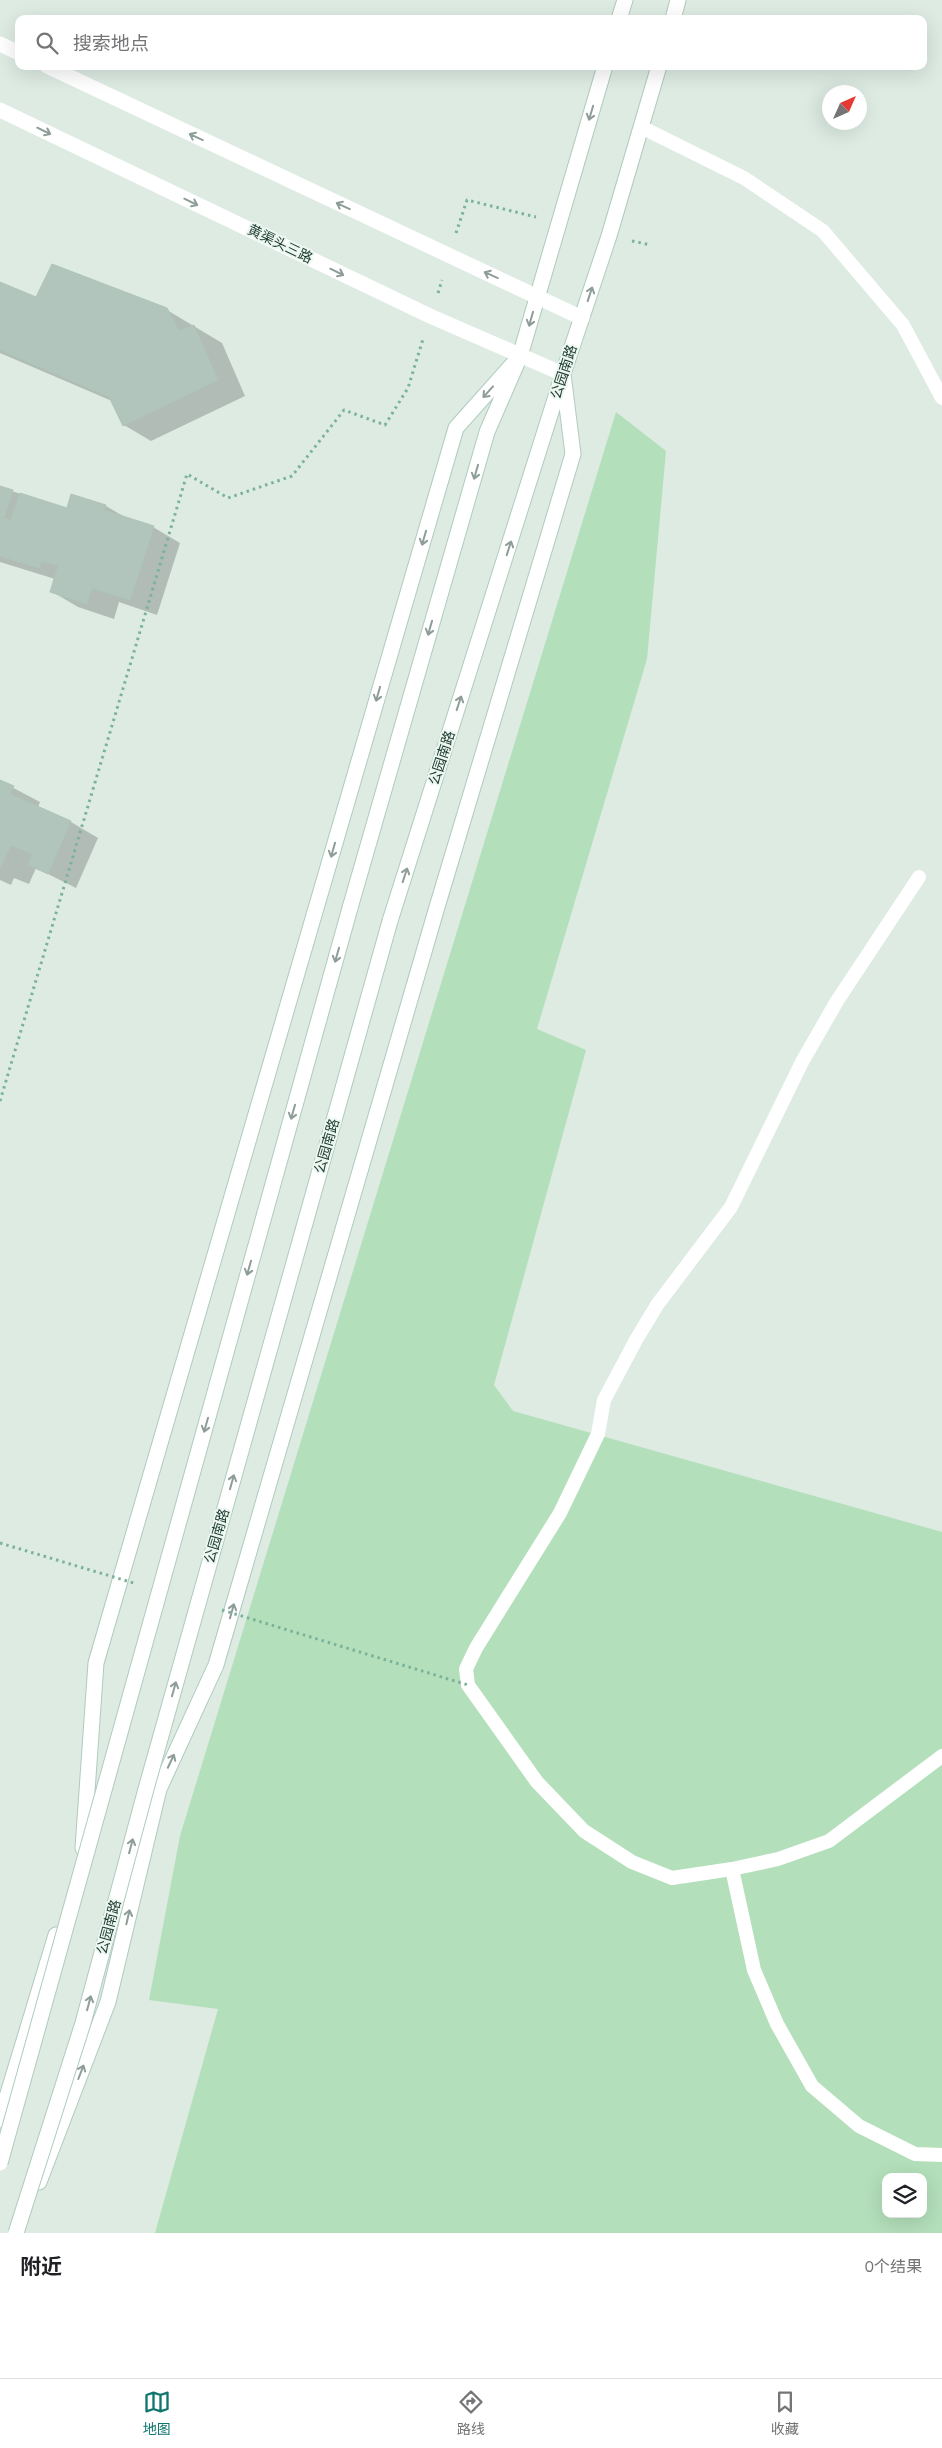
<!DOCTYPE html>
<html lang="zh">
<head>
<meta charset="utf-8">
<style>
	body { margin:0; font-family:"Nunito Sans","Noto Sans SC",sans-serif; background:#f2f2f2; color:#202124 }
	.controls { position:absolute; right:15px; bottom:15px; display:grid; overflow:hidden; border-radius:10px; box-shadow:0 5px 20px #0002 }
	.controls button { width:45px; height:45px; display:grid; place-items:center; padding:0; border:0; border-bottom:1px solid #e0e0e0; background:#fff; color:#202124; font:25px sans-serif }
	.compass { position:absolute; left:822px; top:85px; width:45px; height:45px; border-radius:50%; background:#fff; box-shadow:0 5px 20px #0002; rotate:45deg }
	.list { margin:0; padding:0; list-style:none }
	h2 { display:flex; justify-content:space-between; align-items:center; height:65px; margin:0; padding:0 20px; font-size:21px }
	h2 small { font-size:16px; font-weight:400; color:#757577 }
	.icon { flex:none; width:28px; height:28px; fill:none; stroke:currentColor; stroke-width:2; stroke-linecap:round; stroke-linejoin:round }
	.map { position:relative; flex:none; width:942px; height:2233px; overflow:hidden }
	.search { position:absolute; background:#fff; box-shadow:0 5px 20px #0002; left:15px; right:15px; top:15px; height:55px; display:flex; align-items:center; gap:12px; box-sizing:border-box; padding:0 18px; border-radius:10px; color:#757577; font-size:19px }
	.sheet { height:145px; background:#fff }
	nav { display:flex; justify-content:space-around; align-items:center; box-sizing:border-box; height:70px; border-top:1px solid #e0e0e0; background:#fff; font-size:14px; color:#757577 }
	nav a { display:grid; justify-items:center; gap:2px }
	nav .on { color:#0f766e }
	.map>svg:first-child { display:block }
	.green { fill:#b3dfba; fill-rule:evenodd }
	.shadow { fill:#0003 }
	.building { fill:#b2c5bc; stroke:#afc5b9 }
	.lines { fill:none; stroke-linecap:round; stroke-linejoin:round }
	.secondary-casing { stroke:#afcbbe; stroke-width:17 }
	.path { stroke:#7ab29a; stroke-width:3; stroke-dasharray:2.5 4; stroke-linecap:butt }
	.service { stroke:#fff; stroke-width:14 }
	.tertiary { stroke:#fff; stroke-width:15 }
	.secondary { stroke:#fff; stroke-width:15 }
	.secondary-bridge-casing { stroke:#afcbbe; stroke-width:17; stroke-linecap:butt }
	.path-bridge { stroke:#7ab29a; stroke-width:3; stroke-dasharray:2.5 4; stroke-linecap:butt }
	.secondary-bridge { stroke:#fff; stroke-width:15 }
	.oneway { stroke:#8e9d98 }
	.labels { text-anchor:middle; dominant-baseline:central; stroke-width:4; stroke-linejoin:round; paint-order:stroke }
	.street-label { font-size:14px; fill:#1d3b30; stroke:#edf7f1 }
</style>
</head>
<body>
<div class="map">
<svg width="942" height="2233" viewBox="0 0 942 2233">
	<rect width="100%" height="100%" fill="#ddebe3"/>
	<path class="green" d="M616,412L666,451L647,659L537,1029L586,1050L494,1385L513,1411L942,1532V2233H155L218,2009L149,2000L180,1836ZM886,2177H923V2214H886Z"/>
	<path class="shadow" d="M0,283L36,299L167,310L222,343L245,396L151,441L124,425L112,401L0,353Z
		M0,487L68,510L72,495L106,506L128,519L153,527L180,543L157,615L119,602L114,619L78,607L51,591L55,579L0,562Z
		M0,781L40,802L38,807L71,822L98,838L76,888L36,868L29,884L14,878L11,885L0,880Z"/>
	<path class="building" d="M52,264L167,308L179,331L194,325L218,380L123,426L109,397L0,350V282L36,297Z
		M0,486L13,490L4,518L11,520L20,493L67,508L71,494L106,505L104,510L154,526L130,600L92,588L87,604L50,592L58,566L42,561L39,568L0,556Z
		M0,780L14,786L10,794L71,821L48,874L28,865L32,854L11,845L0,869Z"/>
	<g class="lines">
		<defs>
			<path id="secondary" d="M619,19L625,0
				M673,19L678,0
				M350,908L487,432L520,356L605,66
				M390,921L563,374L609,236L659,66
				M83,1848L96,1663L456,428L520,356
				M0,2120L56,1935
				M39,2182L108,2002L159,1789L216,1665L437,907L573,454L563,374"/>
		</defs>
		<use href="#secondary" class="secondary-casing"/>
		<path class="path" d="M456,233L467,200L536,217
			M632,241L651,245
			M438,293L442,280
			M0,1101L187,474L228,498L292,476L344,410L385,425L408,388L423,339"/>
		<path class="service" d="M641,127L744,178L823,231L903,325L942,398
			M919,877L837,1001L802,1062L731,1207L657,1305L636,1340L604,1400L598,1434L560,1513L476,1648L466,1669L468,1685L537,1782L584,1831L632,1862L672,1878L732,1869L754,1970L777,2024L812,2086L859,2126L915,2154L942,2155
			M732,1869L778,1859L829,1841L942,1756"/>
		<path class="tertiary" d="M0,44L19,53
			M47,66L582,318
			M0,110L430,316L563,374"/>
		<use href="#secondary" class="secondary"/>
		<defs>
			<path id="secondary-bridge" d="M0,2163L350,908
				M16,2233L83,2023L146,1789L390,921"/>
		</defs>
		<use href="#secondary-bridge" class="secondary-bridge-casing"/>
		<path class="path-bridge" d="M0,1543L137,1584
			M222,1610L468,1685"/>
		<use href="#secondary-bridge" class="secondary-bridge"/>
	</g>
	<defs><path id="oneway-shaft" d="M-6 0H5M1.5-3L5.5 0L1.5 3" fill="none" stroke-width="1.6" stroke-linecap="round" stroke-linejoin="round" transform="scale(1.25)"/></defs>
	<g class="oneway">
		<use href="#oneway-shaft" transform="translate(591 113) rotate(107)"/>
		<use href="#oneway-shaft" transform="translate(44 131) rotate(26)"/>
		<use href="#oneway-shaft" transform="translate(196 137) rotate(-155)"/>
		<use href="#oneway-shaft" transform="translate(191 202) rotate(26)"/>
		<use href="#oneway-shaft" transform="translate(343 206) rotate(-155)"/>
		<use href="#oneway-shaft" transform="translate(337 272) rotate(26)"/>
		<use href="#oneway-shaft" transform="translate(491 275) rotate(-156)"/>
		<use href="#oneway-shaft" transform="translate(590 294) rotate(-72)"/>
		<use href="#oneway-shaft" transform="translate(531 319) rotate(106)"/>
		<use href="#oneway-shaft" transform="translate(488 392) rotate(132)"/>
		<use href="#oneway-shaft" transform="translate(476 472) rotate(106)"/>
		<use href="#oneway-shaft" transform="translate(424 538) rotate(106)"/>
		<use href="#oneway-shaft" transform="translate(509 548) rotate(-72)"/>
		<use href="#oneway-shaft" transform="translate(430 628) rotate(106)"/>
		<use href="#oneway-shaft" transform="translate(378 694) rotate(106)"/>
		<use href="#oneway-shaft" transform="translate(459 703) rotate(-72)"/>
		<use href="#oneway-shaft" transform="translate(333 850) rotate(106)"/>
		<use href="#oneway-shaft" transform="translate(405 875) rotate(-72)"/>
		<use href="#oneway-shaft" transform="translate(337 955) rotate(106)"/>
		<use href="#oneway-shaft" transform="translate(293 1112) rotate(106)"/>
		<use href="#oneway-shaft" transform="translate(249 1268) rotate(106)"/>
		<use href="#oneway-shaft" transform="translate(206 1425) rotate(106)"/>
		<use href="#oneway-shaft" transform="translate(232 1482) rotate(-74)"/>
		<use href="#oneway-shaft" transform="translate(232 1611) rotate(-74)"/>
		<use href="#oneway-shaft" transform="translate(174 1689) rotate(-74)"/>
		<use href="#oneway-shaft" transform="translate(171 1761) rotate(-65)"/>
		<use href="#oneway-shaft" transform="translate(131 1846) rotate(-75)"/>
		<use href="#oneway-shaft" transform="translate(128 1917) rotate(-77)"/>
		<use href="#oneway-shaft" transform="translate(89 2003) rotate(-75)"/>
		<use href="#oneway-shaft" transform="translate(81 2072) rotate(-69)"/>
	</g>
	<g class="labels">
		<g class="street-label">
			<text transform="translate(280 244) rotate(26)">黄渠头三路</text>
			<text transform="translate(564 372) rotate(-72)">公园南路</text>
			<text transform="translate(442 758) rotate(-72)">公园南路</text>
			<text transform="translate(327 1146) rotate(-74)">公园南路</text>
			<text transform="translate(217 1536) rotate(-74)">公园南路</text>
			<text transform="translate(109 1927) rotate(-75)">公园南路</text>
		</g>
	</g>
</svg>
<div class="controls">
<button><svg class="icon" aria-label="layers" viewBox="0 0 24 24"><path d="M12 4l9 5-9 5-9-5zM3 14l9 5 9-5"/></svg></button>
</div>
<svg class="compass" viewBox="-18 -18 36 36"><path d="M0-13l5 13h-10z" fill="#e53935"/><path d="M0 13l5-13h-10z" fill="#757577"/></svg>
<div class="search"><svg class="icon" aria-label="search" viewBox="0 0 24 24"><circle cx="10" cy="10" r="6"/><path d="M15 15l6 6"/></svg>搜索地点</div>
</div>
<section class="sheet">
<h2>附近<small>0个结果</small></h2>
<ul class="list">
</ul>
</section>
<nav>
<a class="on"><svg class="icon" aria-label="map" viewBox="0 0 24 24"><path d="M3 6l6-2 6 2 6-2v14l-6 2-6-2-6 2zM9 4v14M15 6v14"/></svg>地图</a>
<a><svg class="icon" aria-label="directions" viewBox="0 0 24 24"><path d="M12 3l9 9-9 9-9-9zM9 14v-3h6M13 9l2 2-2 2"/></svg>路线</a>
<a><svg class="icon" aria-label="saved" viewBox="0 0 24 24"><path d="M7 4h10v16l-5-4-5 4z"/></svg>收藏</a>
</nav>
</body>
</html>
